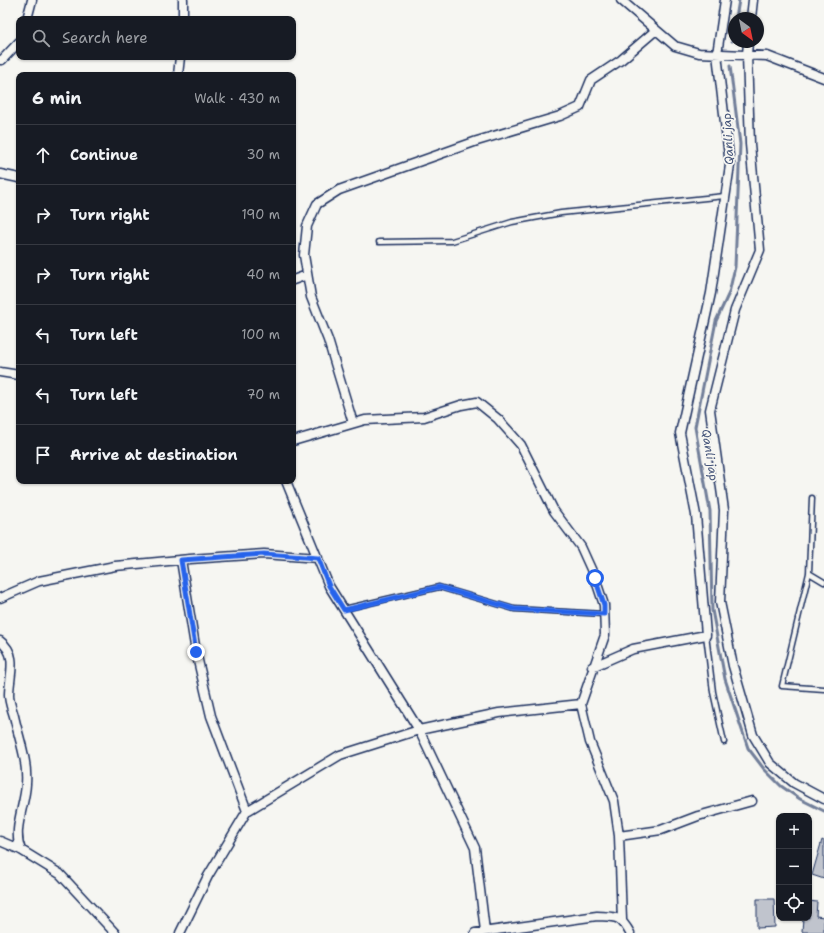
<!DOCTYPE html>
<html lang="en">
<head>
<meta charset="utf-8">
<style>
	body { margin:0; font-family:"Shantell Sans",sans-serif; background:#242831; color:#f1f3f6 }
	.controls { position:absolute; right:12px; bottom:12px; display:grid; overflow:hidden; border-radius:8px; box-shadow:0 1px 3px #0004 }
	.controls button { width:36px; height:36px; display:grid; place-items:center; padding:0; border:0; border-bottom:1px solid #363941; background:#171b24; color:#f1f3f6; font:20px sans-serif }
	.compass { position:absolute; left:728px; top:12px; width:36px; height:36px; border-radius:50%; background:#171b24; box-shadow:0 1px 3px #0004; rotate:147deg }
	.stop { position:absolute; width:12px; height:12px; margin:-9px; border:3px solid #2563eb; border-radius:50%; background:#fff }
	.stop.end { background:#2563eb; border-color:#fff; box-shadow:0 1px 4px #0008 }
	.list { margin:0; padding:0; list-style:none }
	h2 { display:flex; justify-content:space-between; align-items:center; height:52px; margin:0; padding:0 16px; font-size:17px }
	h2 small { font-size:13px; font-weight:400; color:#9ea1a6 }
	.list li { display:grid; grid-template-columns:26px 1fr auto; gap:12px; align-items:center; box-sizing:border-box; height:60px; padding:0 16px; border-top:1px solid #363941 }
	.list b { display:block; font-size:15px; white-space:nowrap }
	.list em { font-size:13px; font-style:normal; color:#9ea1a6 }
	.icon { flex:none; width:22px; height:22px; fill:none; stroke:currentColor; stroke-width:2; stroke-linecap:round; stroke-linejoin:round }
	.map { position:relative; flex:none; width:824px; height:933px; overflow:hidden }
	.search { position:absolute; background:#171b24; box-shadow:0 1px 3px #0004; left:16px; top:16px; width:280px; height:44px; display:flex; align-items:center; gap:10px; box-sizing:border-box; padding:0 14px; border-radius:8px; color:#9ea1a6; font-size:15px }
	.panel { position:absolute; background:#171b24; box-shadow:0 1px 3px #0004; left:16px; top:72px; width:280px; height:412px; border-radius:8px }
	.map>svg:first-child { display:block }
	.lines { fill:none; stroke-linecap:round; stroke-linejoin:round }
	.stream { stroke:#717e99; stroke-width:3 }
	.building { fill:#c0c4cd; stroke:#1b2f5e }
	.lane-casing { stroke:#1b2f5e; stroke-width:7 }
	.street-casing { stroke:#1b2f5e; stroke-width:11 }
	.lane { stroke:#f6f6f2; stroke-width:4 }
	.street { stroke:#f6f6f2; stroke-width:8 }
	.route { stroke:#2563eb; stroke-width:5 }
	.labels { text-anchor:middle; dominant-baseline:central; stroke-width:3.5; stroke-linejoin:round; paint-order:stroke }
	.water-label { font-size:12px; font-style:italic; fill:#46567b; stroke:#f6f6f2 }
</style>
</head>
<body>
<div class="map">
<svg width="824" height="933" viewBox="0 0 824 933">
	<rect width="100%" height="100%" fill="#f6f6f2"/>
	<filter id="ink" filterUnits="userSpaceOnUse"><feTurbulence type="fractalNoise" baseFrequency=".025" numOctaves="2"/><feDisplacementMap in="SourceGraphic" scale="8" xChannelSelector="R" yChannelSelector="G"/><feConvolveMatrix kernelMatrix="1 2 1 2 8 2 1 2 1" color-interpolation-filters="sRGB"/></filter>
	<g filter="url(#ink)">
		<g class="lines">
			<path class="stream" d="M736,18L739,0
				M732,41L734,31
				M730,66L740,144L735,267L729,293L716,321L695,427L710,511L712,610L725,679L748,748L764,769L781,786L800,799L824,811"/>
		</g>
		<path class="building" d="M822,840L824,841V879L812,875Z
			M757,899H774L775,927L757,928Z
			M809,901L817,902L816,916L824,917V932H802L803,918H809Z"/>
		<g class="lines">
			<defs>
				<path id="lane" d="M379,242L452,241L512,222L561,213L725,196
					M812,498L809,573L782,686L824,689
					M809,573L824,582
					M344,609L439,587L514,609L604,614
					M706,635L713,692L724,742"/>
				<path id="street" d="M183,0V19
					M621,0L675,46L699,53L767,56L824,78
					M751,18L753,0
					M27,19L32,0
					M748,42L747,55L750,144L760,250L735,310L710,410L724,510L720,602L733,666L753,735L770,763L794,783L824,799
					M0,60H2L19,42
					M178,75L180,57
					M0,174L19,178
					M293,280L307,275
					M0,372L19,375
					M353,423L328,340L311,297L304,255L307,226L317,204L339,190L477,141L560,116L580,107L591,80L621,60L656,30
					M293,441L365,420L424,417L461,405L477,402L498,419L521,445L554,511L581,547L595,578L604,605L605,635L581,704L590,742L614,801L619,836L622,920
					M286,481L329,586L419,730L475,848L485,931
					M181,560L196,652L211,716L247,811
					M0,598L39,581L115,566L190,559L264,554L318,558
					M0,641C19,655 9,675 9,695C9,702 12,709 14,716C19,739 28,761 26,784C25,806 12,830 21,850
					M592,667L633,649L706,635L696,515L680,433L711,293L730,165L717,54L725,0
					M619,836L661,830L698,816L752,801
					M0,841L21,850L60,874L115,933
					M180,933L208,876L247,811L340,755L419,730L499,713L581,704
					M475,933L597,916C616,917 620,915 630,933"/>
			</defs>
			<use href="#lane" class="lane-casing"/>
			<use href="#street" class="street-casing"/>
			<use href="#lane" class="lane"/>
			<use href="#street" class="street"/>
		</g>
	</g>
	<g class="lines" filter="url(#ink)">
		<path class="route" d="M196,652L181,560L264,554L318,558L329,586L344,610L439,587L514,609L604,614V605L595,578"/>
	</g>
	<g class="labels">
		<g class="water-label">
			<text transform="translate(728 139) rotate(-93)">Qanli jap</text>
			<text transform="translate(710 455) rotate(81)">Qanli jap</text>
		</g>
	</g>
</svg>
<div class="controls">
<button>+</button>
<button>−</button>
<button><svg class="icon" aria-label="locate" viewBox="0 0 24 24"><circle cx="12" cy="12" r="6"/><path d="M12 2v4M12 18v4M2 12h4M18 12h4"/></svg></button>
</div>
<svg class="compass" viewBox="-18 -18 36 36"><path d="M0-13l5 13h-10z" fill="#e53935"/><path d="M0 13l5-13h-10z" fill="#9ea1a6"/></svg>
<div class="stop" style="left:595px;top:578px"></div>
<div class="stop end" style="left:196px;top:652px"></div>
<div class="search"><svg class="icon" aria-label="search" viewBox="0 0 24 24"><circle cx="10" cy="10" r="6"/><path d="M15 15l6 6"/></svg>Search here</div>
<section class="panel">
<h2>6 min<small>Walk · 430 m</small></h2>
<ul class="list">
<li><svg class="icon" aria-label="ahead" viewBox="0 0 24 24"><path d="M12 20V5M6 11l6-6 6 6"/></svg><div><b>Continue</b></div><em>30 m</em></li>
<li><svg class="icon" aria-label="right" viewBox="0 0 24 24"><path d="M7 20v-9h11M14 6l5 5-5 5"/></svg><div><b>Turn right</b></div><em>190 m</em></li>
<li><svg class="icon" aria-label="right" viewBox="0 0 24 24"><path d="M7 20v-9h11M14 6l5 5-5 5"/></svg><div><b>Turn right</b></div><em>40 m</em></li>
<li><svg class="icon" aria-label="left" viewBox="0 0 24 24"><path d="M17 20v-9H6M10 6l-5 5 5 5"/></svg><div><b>Turn left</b></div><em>100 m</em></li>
<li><svg class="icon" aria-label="left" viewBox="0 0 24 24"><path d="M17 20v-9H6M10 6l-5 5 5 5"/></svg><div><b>Turn left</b></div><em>70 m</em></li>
<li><svg class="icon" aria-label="arrive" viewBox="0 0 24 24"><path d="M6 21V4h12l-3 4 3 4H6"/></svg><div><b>Arrive at destination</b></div></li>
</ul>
</section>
</div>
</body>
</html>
